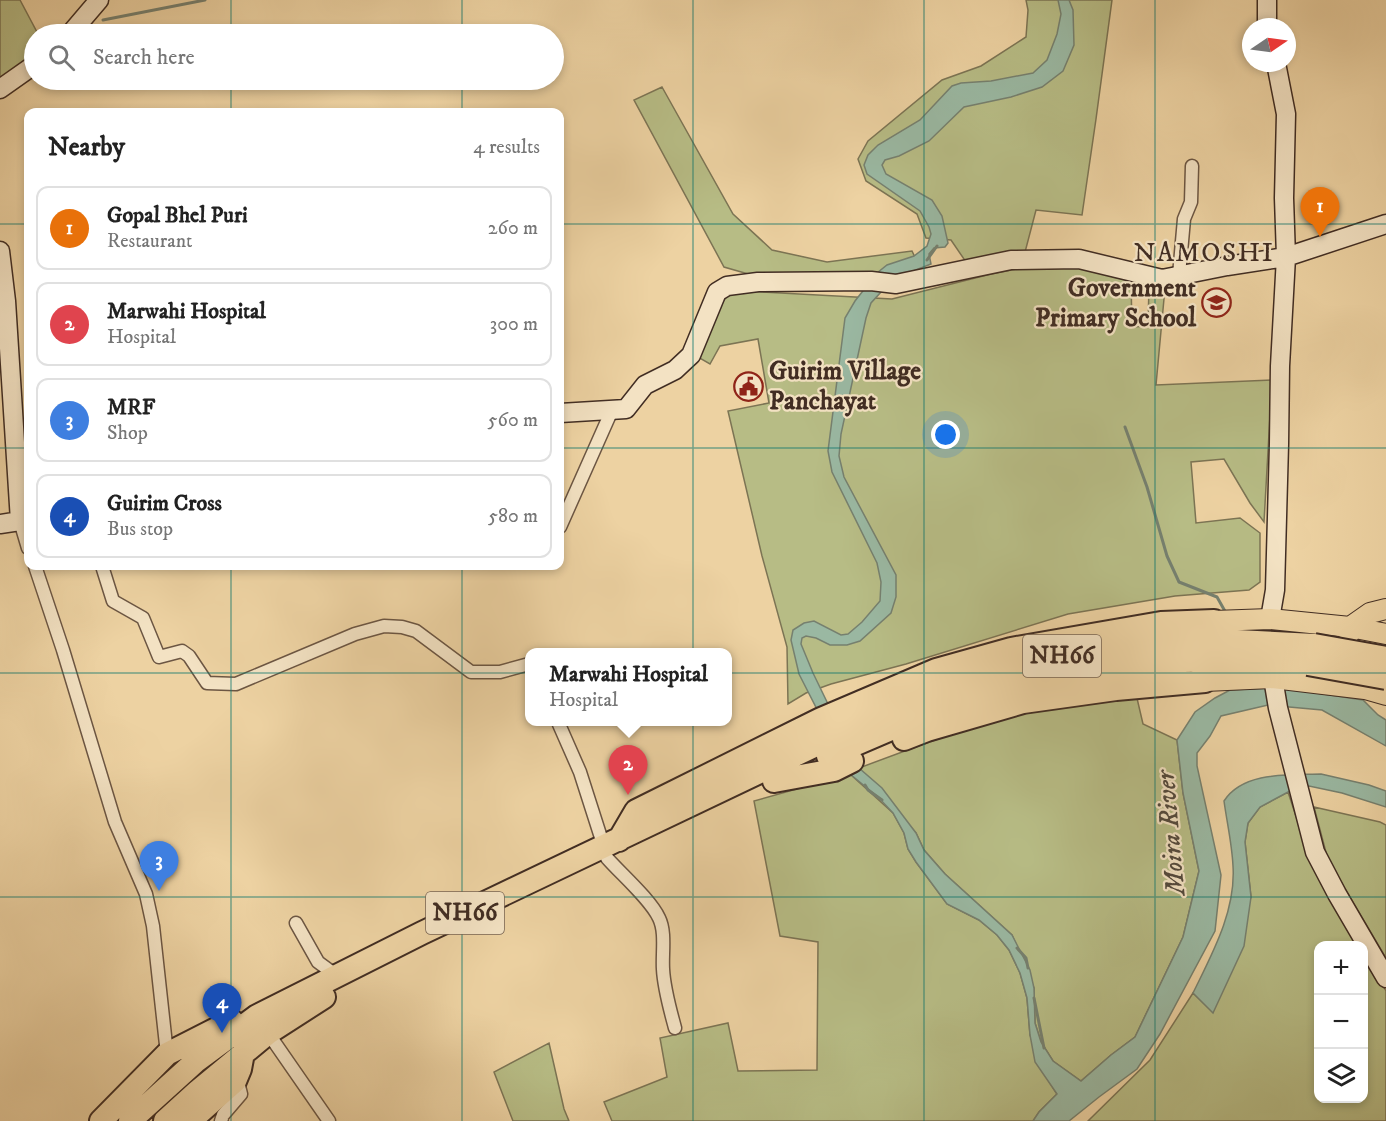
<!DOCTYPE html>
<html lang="en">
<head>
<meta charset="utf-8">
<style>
	body { margin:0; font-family:"IM FELL DW Pica",serif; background:#f6f6f6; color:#222 }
	.controls { position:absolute; right:18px; bottom:18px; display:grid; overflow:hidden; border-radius:12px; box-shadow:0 3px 9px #0003 }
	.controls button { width:54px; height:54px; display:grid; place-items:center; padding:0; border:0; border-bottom:2px solid #e0e0e0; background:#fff; color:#222; font:30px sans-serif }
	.compass { position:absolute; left:1242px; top:18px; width:54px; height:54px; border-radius:50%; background:#fff; box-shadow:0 3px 9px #0003; rotate:77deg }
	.you { position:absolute; left:946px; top:435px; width:21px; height:21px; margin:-15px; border:4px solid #fff; border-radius:50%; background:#1a73e8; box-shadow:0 0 0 9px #1a73e833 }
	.badge { display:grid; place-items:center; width:39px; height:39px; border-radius:50%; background:#0f766e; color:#fff; font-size:20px; font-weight:700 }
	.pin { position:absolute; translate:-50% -50px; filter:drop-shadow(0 2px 3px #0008) }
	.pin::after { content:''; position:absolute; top:32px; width:21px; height:18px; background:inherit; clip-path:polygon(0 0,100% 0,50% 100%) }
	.popup { position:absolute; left:525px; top:648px; width:207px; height:78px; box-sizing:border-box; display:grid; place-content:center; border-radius:12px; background:#fff; filter:drop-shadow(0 2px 4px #0005); font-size:20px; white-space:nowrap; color:#767676 }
	.popup b { font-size:22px; color:#222 }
	.popup::after { content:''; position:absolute; left:50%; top:100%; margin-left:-12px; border:12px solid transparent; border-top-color:#fff }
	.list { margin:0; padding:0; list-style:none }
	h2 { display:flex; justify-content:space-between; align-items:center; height:78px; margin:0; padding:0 24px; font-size:26px }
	h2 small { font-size:20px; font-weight:400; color:#767676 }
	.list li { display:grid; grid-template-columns:39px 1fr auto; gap:18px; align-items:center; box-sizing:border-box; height:84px; margin:0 12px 12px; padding:0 12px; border:2px solid #e0e0e0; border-radius:12px }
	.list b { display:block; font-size:22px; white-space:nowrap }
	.list p { margin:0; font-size:20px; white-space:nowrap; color:#767676 }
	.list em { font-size:20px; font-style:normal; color:#767676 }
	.icon { flex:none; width:33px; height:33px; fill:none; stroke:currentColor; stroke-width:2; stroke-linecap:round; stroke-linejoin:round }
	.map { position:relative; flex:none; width:1386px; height:1121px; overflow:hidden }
	.search { position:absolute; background:#fff; box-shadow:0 3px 9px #0003; left:24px; top:24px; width:540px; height:66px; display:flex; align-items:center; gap:15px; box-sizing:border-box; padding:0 21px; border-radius:33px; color:#767676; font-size:22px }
	.panel { position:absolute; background:#fff; box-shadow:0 3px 9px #0003; left:24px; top:108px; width:540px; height:462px; border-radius:12px }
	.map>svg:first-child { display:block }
	.green { fill:#b7bc85; stroke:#7c7454; stroke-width:1.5 }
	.water { fill:#9ab8a2; stroke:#76806f; stroke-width:1.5 }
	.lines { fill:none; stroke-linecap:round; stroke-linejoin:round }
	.stream { stroke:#76806f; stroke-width:3 }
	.street-casing { stroke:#6c5643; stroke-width:15 }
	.secondary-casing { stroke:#412d23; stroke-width:21 }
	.primary-casing { stroke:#412d23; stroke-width:22 }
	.highway-casing { stroke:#412d23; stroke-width:26 }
	.street { stroke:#f3e2c3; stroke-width:12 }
	.secondary { stroke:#f3e2c3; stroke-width:18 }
	.primary { stroke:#edd2a2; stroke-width:20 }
	.highway { stroke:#edd2a2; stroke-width:22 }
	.highway-bridge-casing { stroke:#412d23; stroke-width:26; stroke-linecap:butt }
	.highway-bridge { stroke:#edd2a2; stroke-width:22 }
	.grid { fill:none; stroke:#0f766e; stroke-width:1.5; stroke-opacity:0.55 }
	.labels { text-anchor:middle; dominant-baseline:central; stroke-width:4.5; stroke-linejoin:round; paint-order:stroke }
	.shield { fill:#f3e2c3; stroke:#766353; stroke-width:1.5 }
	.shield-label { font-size:24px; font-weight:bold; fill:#412d23 }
	.poi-label { font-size:26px; font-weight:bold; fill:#412d23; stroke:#f3e2c3; text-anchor:end }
	.neighbourhood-label { font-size:27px; letter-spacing:1.5px; fill:#412d23; stroke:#f3e2c3 }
	.water-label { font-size:27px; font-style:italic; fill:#53493c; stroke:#f3e2c3 }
</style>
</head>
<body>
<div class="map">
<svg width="1386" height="1121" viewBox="0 0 1386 1121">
	<rect width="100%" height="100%" fill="#edd2a2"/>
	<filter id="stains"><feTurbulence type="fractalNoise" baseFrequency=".00333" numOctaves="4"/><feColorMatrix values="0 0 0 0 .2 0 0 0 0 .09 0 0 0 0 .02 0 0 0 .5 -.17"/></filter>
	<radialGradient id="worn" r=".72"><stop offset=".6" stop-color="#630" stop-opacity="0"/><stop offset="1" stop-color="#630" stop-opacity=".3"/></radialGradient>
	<path class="green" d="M0,0H20L38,34H34V55L0,80Z
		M1026,0H1112L1096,119L1082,215L1036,210L1024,256L966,262L951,240L926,238L917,214L866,181L858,159L868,141L942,80L981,66L1026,37L1028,10Z
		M662,87L733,214L772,250L827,262L912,251L921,270L769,280L724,267L634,100Z
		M1074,267L1131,281L1132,327L1148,326L1149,286L1165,288L1156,385L1272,380L1264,522L1250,503L1224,459L1191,462L1196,523L1240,518L1260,533V582L1249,590L1175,596L1068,614L906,664L831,684L806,693L788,704L787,647L762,556L728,411L769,403L758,339L720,346L710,364L696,356L711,316L728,295L744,291L892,299L991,274L1022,268Z
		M1136,694L1143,724L1177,740L1183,793L1199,871L1183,937L1135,1037L1111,1055L1081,1081L1053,1061L1041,1042L1035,1023L1034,988L1012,935L945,874L924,850L916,833L859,768L921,745L1015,712Z
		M850,774L893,813L904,833L908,849L916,862L947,904L979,920L997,935L1009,950L1020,973L1027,998L1030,1035L1050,1083L1057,1094L1039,1112L1033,1121H612L604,1102L667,1077L660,1038L728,1023L738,1071L817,1070L818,942L780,936L754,801Z
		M1288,792L1311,862L1360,945L1318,946V1098H1364V951L1386,991V1121H1088L1150,1060L1193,993L1213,1012L1251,897L1245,842L1248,823L1260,807Z
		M1314,807L1380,822L1386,825V958L1328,860Z
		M549,1043L564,1109L569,1121H513L494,1072Z"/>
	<path class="water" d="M1058,0H1069L1073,10L1074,45L1063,71L1042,87L1011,97L964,107L929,141L899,156L885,160L882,165L886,174L932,200L942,216L948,243L945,247L934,248L929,254L931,264L893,279L871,303L866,318L841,434L839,456L844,477L896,575V597L891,613L860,641L847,645H830L816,638L806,636L802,638L801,644L813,673L859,768L882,788L916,833L924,850L945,874L1012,935L1030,970L1034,988L1035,1023L1041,1042L1053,1061L1081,1081L1111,1055L1135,1037L1183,937L1199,871L1183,793L1177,740L1195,712L1215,698L1230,690L1268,688L1290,689L1363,700L1378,715L1386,720V746L1322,710L1268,705L1221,716L1210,736L1197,753V766L1221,875L1215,931L1160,1034L1137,1069L1099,1097L1069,1121H1033L1039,1112L1057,1094L1035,1062L1030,1035L1027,998L1020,973L1009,950L997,935L979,920L947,904L916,862L908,849L904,833L893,813L878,797L850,774L799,674L791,640L793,630L804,623L814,621L841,635L848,634L862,622L880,601L881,582L877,563L832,472L828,451L845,318L855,301L877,273L887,265L914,256L927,246L931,234L929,227L920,211L867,174L864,165L868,155L878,145L920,120L952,86L961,83L991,81L1033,73L1047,60L1057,34L1061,14Z
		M1321,774L1369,785L1386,791V807L1342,793L1309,786L1288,792L1260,807L1248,823L1245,842L1251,897L1244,946L1213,1013L1193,993C1212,954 1236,911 1233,866C1232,844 1227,823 1224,801C1243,771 1290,775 1321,774Z"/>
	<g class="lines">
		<path class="stream" d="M103,20L205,0
			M927,260L937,246
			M1125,427L1147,487L1167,556L1179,582L1217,597L1226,613
			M865,785L868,790L882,800
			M1017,948L1026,958L1028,968
			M1034,998L1044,1048"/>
		<defs>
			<path id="street" d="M1179,275L1184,219L1191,202L1192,166
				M27,523L20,521L28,548
				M560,527L612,410
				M35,566L63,650L115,822L146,894L153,926L167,1054
				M102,566L113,601L143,618L159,657L182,651L189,656L207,683L236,684L355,634L384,626L402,627L416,631L471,672H500L529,664
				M558,722L580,772L604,847
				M607,858C621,874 650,899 659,918C666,932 662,953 663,969C664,989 670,1009 675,1028
				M296,923L318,962L337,976
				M268,1033L329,1121
				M221,1121L223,1115L241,1094L237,1078"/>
			<path id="secondary" d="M1267,0V27
				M70,34L99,0
				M0,89L34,65
				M0,251L6,301L20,521
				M560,413L626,409L645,385L675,370L691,355L717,292L727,286L758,282L871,281L896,284L1011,260L1079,259L1162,279L1227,266L1286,257L1386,224
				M0,524L20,521L28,518
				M1270,619L1275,590L1279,444L1280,366L1286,257L1284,198L1286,114L1276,63
				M1273,678L1278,708L1315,852L1337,894L1386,978"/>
			<path id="primary" d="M1214,621L1270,619L1350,627L1386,634
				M1349,634L1350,627L1370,613L1386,609
				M1205,681L1273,678L1365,689L1386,695"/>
			<path id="highway" d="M904,739L927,730L1023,702L1116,689L1205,681
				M828,756L933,711L986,694L1093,671L1190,660H1248L1308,664
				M774,781L834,770L852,761
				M619,840L636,811L821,719L936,670L1011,649L1161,623L1214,621
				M101,1121L167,1054L232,1021
				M130,1121L195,1062L257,1016L422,933L860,724L925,694L984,676L1092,649L1197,639L1314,645
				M165,1121L198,1091L268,1033L324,997
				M190,1121L235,1081L240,1069L243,1053"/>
		</defs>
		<use href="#street" class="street-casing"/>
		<use href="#secondary" class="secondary-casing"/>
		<use href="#primary" class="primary-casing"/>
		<use href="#highway" class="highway-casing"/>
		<use href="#street" class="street"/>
		<use href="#secondary" class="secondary"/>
		<use href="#primary" class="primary"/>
		<use href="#highway" class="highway"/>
		<defs>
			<path id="highway-bridge" d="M1314,645L1386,658
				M1308,664L1386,678"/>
		</defs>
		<use href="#highway-bridge" class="highway-bridge-casing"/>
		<use href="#highway-bridge" class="highway-bridge"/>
	</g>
	<path class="grid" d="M231,0V34M462,0V34M693,0V1121M924,0V1121M1155,0V1121M231,80V112M462,80V112M0,224H28M560,224H1386M0,448H28M560,448H1386M231,566V1121M462,566V1121M0,673H1386M0,897H1386"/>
	<defs>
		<symbol id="school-ring" viewBox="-11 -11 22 22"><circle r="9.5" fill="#f3e2c3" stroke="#8f2418" stroke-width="1.5"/><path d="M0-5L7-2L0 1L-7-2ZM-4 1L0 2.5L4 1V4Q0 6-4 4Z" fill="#8f2418"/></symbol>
		<symbol id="civic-ring" viewBox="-11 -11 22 22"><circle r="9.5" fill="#f3e2c3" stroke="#8f2418" stroke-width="1.5"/><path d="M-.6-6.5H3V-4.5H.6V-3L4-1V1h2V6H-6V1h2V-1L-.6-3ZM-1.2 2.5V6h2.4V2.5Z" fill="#8f2418"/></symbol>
	</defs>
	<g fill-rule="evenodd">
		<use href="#school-ring" x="1200" y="286" width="33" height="33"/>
		<use href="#civic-ring" x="732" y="370" width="33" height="33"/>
	</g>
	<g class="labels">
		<g class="shield">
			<rect x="1023" y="635" width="78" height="42" rx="4.5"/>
			<rect x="426" y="892" width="78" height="42" rx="4.5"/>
		</g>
		<g class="shield-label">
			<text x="1062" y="656">NH66</text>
			<text x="465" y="913">NH66</text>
		</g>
		<g class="poi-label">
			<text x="1196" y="288">Government<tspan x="1196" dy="30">Primary School</tspan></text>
			<text x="769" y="371" text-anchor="start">Guirim Village<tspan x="769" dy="30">Panchayat</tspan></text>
		</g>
		<g class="neighbourhood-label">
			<text x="1204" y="253">NAMOSHI</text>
		</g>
		<g class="water-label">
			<text transform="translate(1171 833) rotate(-95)">Moira River</text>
		</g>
	</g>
	<rect width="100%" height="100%" filter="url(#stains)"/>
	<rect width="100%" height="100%" fill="url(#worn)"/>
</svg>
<div class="controls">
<button>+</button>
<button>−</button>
<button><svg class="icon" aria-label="layers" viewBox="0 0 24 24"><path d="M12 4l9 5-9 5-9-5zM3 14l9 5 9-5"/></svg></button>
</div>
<svg class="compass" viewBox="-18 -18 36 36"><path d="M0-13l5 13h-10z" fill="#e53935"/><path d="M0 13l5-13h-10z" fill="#767676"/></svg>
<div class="you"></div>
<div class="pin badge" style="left:1320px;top:237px;background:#e8710a">1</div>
<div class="pin badge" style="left:628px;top:795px;background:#e0444e">2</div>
<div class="popup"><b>Marwahi Hospital</b>Hospital</div>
<div class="pin badge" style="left:159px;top:891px;background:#3f7fe0">3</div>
<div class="pin badge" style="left:222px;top:1033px;background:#1a4fb4">4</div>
<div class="search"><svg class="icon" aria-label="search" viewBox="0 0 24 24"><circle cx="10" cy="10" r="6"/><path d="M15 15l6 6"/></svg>Search here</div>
<section class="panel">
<h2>Nearby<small>4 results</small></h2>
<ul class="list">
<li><span class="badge" style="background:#e8710a">1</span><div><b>Gopal Bhel Puri</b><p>Restaurant</p></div><em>260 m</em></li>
<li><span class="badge" style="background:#e0444e">2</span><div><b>Marwahi Hospital</b><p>Hospital</p></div><em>300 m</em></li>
<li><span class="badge" style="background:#3f7fe0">3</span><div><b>MRF</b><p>Shop</p></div><em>560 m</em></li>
<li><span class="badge" style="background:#1a4fb4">4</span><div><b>Guirim Cross</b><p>Bus stop</p></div><em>580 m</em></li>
</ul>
</section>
</div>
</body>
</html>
